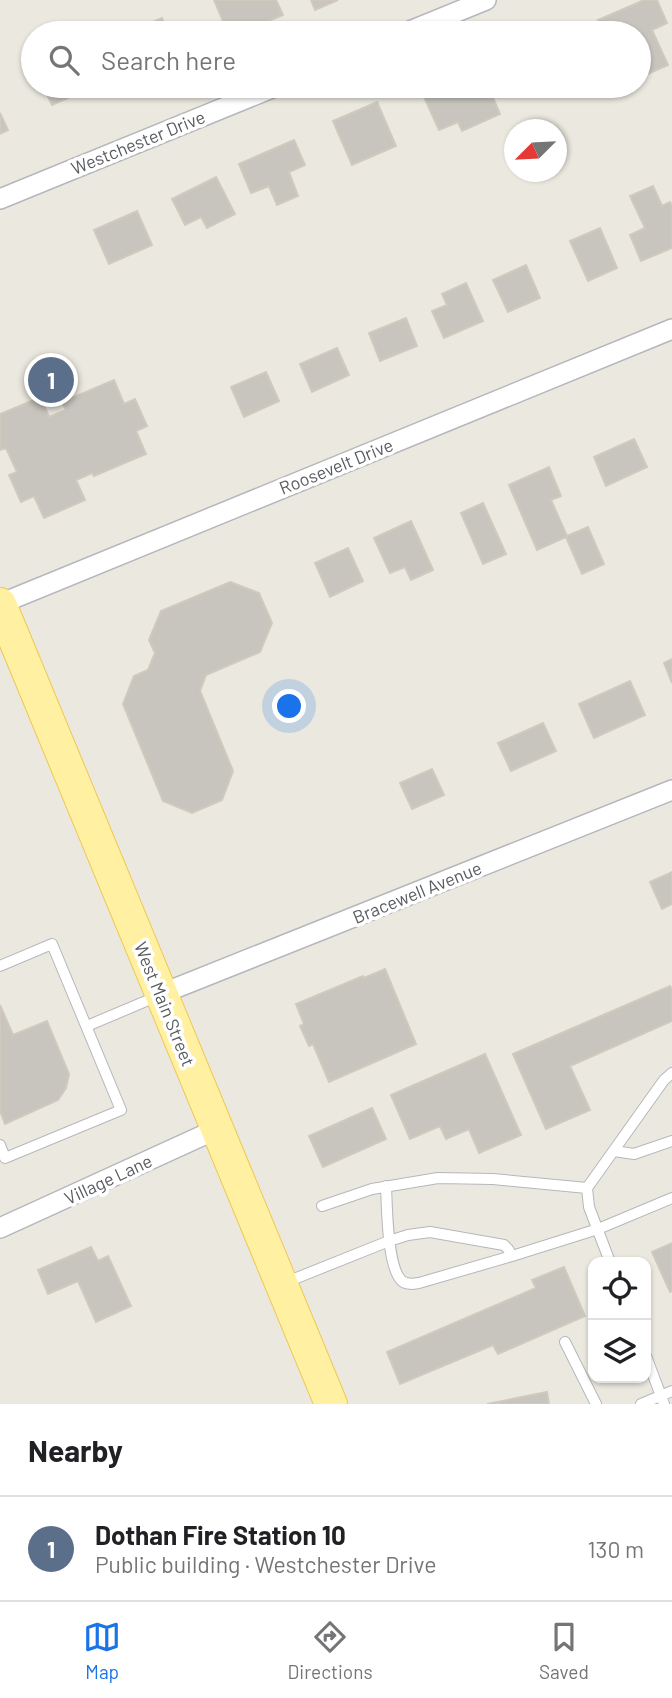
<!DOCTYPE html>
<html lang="en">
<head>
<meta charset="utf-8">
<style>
	body { margin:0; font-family:Barlow,sans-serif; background:#f6f6f6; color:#202124 }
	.controls { position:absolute; right:21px; bottom:21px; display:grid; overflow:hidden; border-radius:14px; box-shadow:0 2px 5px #0004 }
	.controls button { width:63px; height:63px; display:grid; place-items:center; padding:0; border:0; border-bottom:2px solid #e0e0e0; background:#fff; color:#202124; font:35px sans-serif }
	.compass { position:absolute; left:504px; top:119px; width:63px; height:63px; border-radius:50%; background:#fff; box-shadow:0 2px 5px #0004; rotate:246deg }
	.you { position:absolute; left:290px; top:707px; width:24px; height:24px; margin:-18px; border:5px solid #fff; border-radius:50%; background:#1a73e8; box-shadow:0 0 0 10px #1a73e833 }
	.badge { display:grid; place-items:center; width:46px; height:46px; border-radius:50%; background:#1a73e8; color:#fff; font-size:23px; font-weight:700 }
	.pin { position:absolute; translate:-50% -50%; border:4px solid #fff; box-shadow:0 2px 7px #0006 }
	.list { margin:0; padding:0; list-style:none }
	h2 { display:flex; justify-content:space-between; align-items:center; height:91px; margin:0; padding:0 28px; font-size:30px }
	h2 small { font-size:23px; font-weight:400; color:#757577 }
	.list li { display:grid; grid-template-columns:46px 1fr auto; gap:21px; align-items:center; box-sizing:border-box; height:105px; padding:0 28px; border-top:2px solid #e0e0e0 }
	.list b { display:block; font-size:26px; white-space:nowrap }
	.list p { margin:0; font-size:23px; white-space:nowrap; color:#757577 }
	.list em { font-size:23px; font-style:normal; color:#757577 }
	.icon { flex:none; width:38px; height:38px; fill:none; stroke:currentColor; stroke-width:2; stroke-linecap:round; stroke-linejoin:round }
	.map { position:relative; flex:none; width:672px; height:1404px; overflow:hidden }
	.search { position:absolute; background:#fff; box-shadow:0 2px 5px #0004; left:21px; right:21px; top:21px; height:77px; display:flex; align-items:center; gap:18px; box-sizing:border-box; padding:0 24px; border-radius:38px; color:#757577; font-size:26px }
	.sheet { height:196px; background:#fff }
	nav { display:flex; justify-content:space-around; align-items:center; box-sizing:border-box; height:98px; border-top:2px solid #e0e0e0; background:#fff; font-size:19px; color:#757577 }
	nav a { display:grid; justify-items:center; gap:4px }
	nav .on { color:#1a73e8 }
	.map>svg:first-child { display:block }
	.building { fill:#c8c5be; stroke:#d0cabe; stroke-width:2 }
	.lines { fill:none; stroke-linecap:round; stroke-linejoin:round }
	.lane-casing { stroke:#b5b7bc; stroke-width:12 }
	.street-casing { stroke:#b5b7bc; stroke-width:22 }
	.primary-casing { stroke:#f0c753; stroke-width:34 }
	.lane { stroke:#fff; stroke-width:10 }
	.street { stroke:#fff; stroke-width:19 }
	.primary { stroke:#fff1a1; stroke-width:32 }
	.labels { text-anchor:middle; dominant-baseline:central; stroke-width:7; stroke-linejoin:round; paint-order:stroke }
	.street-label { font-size:18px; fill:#585c60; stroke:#fff }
</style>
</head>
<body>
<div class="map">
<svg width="672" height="1404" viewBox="0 0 672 1404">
	<rect width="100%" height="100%" fill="#ebe9df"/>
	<path class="building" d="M214,0H276L283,15L239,33H228Z
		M311,0H338L315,10Z
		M644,0H657L667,23L652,30L668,65L641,77L639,72V33H604L598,20Z
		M162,18L168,33H127Z
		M43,86H84L86,90L52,105Z
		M419,86H488L500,114L462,131L458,122L439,130Z
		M377,102L396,146L352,165L333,121Z
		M0,113L8,130L0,134Z
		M294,140L305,165L289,172L298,196L277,205L269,186L251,193L239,164Z
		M216,177L235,214L207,228L201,217L185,225L172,199Z
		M653,186L662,206L670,202L672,206V248L641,261L630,235L645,228L630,196Z
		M137,211L152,245L109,264L94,230Z
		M600,228L617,268L588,281L570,241Z
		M526,265L540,298L508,312L493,280Z
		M466,283L483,321L444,338L432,311L447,305L442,294Z
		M406,318L417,346L380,361L369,333Z
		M337,348L349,375L312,392L300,364Z
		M266,372L279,401L244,417L231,387Z
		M114,380L124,404L135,399L147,426L136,431L146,454L94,476L92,473L76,480L85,500L44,518L34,496L21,502L9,475L17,472L6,448L0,450V414L41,397L49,417L66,410L62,402Z
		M634,439L647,467L606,486L594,457Z
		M549,467L561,496L551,500L567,536L588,527L604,564L582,574L566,537L537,550L509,485Z
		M483,503L506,554L483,564L461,513Z
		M411,521L433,570L411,580L405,567L390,573L374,538Z
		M348,548L363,581L330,597L315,563Z
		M230,582L259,593L272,623L260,652L206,675L200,691L233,771L222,800L192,813L163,801L123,704L134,676L148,670L155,653L149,640L161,611Z
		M672,659V683L664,663Z
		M630,681L645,715L594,738L579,704Z
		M543,723L556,751L511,771L498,743Z
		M432,769L444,795L412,809L400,783Z
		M672,872V904L662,909L650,882Z
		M385,969L416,1044L329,1082L313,1044L309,1046L300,1026L304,1024L296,1004L363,976L364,978Z
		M670,986L672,990V1021L570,1066L590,1110L546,1129L513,1054Z
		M0,1005L13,1035L47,1021L69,1074L66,1088L58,1100L5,1124L0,1111Z
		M485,1054L521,1135L479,1153L469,1129L446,1139L440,1126L410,1139L391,1095Z
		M372,1108L386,1139L323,1167L309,1136Z
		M672,1243V1291L670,1292L652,1252Z
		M91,1247L98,1261L108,1256L131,1306L96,1322L78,1281L48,1294L38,1270Z
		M564,1267L585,1316L498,1354L493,1345L400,1384L387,1352L536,1288L532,1280Z
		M547,1392L549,1404H487Z"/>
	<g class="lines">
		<defs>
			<path id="lane" d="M0,966L52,944L121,1110L5,1158L0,1145
				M87,1026L158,996
				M614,1151L634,1154L672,1141
				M386,1186C387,1206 387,1268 402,1281C407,1285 413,1284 419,1283L512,1256L598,1229L672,1198
				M322,1206L372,1189L438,1178L493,1179L587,1188
				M610,1262L589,1207L587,1188L664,1080L672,1073
				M284,1283L389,1241L408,1235L430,1232L504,1245L508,1249L512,1256
				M565,1342L596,1404
				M646,1356L664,1404
				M641,1404L672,1391"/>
			<path id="street" d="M405,33L486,0
				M0,199L277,86
				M0,604L672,329
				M161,994L672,790
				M0,1228L217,1129"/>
			<path id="primary" d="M0,604L331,1404"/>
		</defs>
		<use href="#lane" class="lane-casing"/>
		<use href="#street" class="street-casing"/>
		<use href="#primary" class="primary-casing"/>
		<use href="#lane" class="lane"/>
		<use href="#street" class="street"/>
		<use href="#primary" class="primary"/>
	</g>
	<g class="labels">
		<g class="street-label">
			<text transform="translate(138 142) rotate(-22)">Westchester Drive</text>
			<text transform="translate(336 466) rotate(-22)">Roosevelt Drive</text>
			<text transform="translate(417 892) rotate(-22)">Bracewell Avenue</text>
			<text transform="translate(165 1004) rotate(68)">West Main Street</text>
			<text transform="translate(108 1179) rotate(-25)">Village Lane</text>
		</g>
	</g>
</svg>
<div class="controls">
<button><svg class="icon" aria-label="locate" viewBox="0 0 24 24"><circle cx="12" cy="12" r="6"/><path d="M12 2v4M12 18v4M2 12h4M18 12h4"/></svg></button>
<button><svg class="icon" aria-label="layers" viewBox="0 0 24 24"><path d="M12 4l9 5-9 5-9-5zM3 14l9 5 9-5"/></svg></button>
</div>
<svg class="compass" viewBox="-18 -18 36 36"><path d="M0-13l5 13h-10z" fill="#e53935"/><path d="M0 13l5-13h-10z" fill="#757577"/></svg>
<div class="you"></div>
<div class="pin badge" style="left:51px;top:380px;background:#5c6f8a">1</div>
<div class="search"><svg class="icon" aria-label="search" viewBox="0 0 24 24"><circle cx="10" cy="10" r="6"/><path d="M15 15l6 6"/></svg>Search here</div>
</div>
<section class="sheet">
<h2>Nearby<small></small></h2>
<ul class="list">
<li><span class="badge" style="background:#5c6f8a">1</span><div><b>Dothan Fire Station 10</b><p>Public building · Westchester Drive</p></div><em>130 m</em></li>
</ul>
</section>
<nav>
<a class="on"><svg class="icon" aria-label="map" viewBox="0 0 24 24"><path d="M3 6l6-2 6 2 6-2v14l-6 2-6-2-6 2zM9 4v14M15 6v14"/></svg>Map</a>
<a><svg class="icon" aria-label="directions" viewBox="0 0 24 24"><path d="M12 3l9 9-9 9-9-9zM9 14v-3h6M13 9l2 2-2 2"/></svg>Directions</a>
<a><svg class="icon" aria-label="saved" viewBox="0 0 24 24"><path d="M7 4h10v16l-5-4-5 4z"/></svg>Saved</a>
</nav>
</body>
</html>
